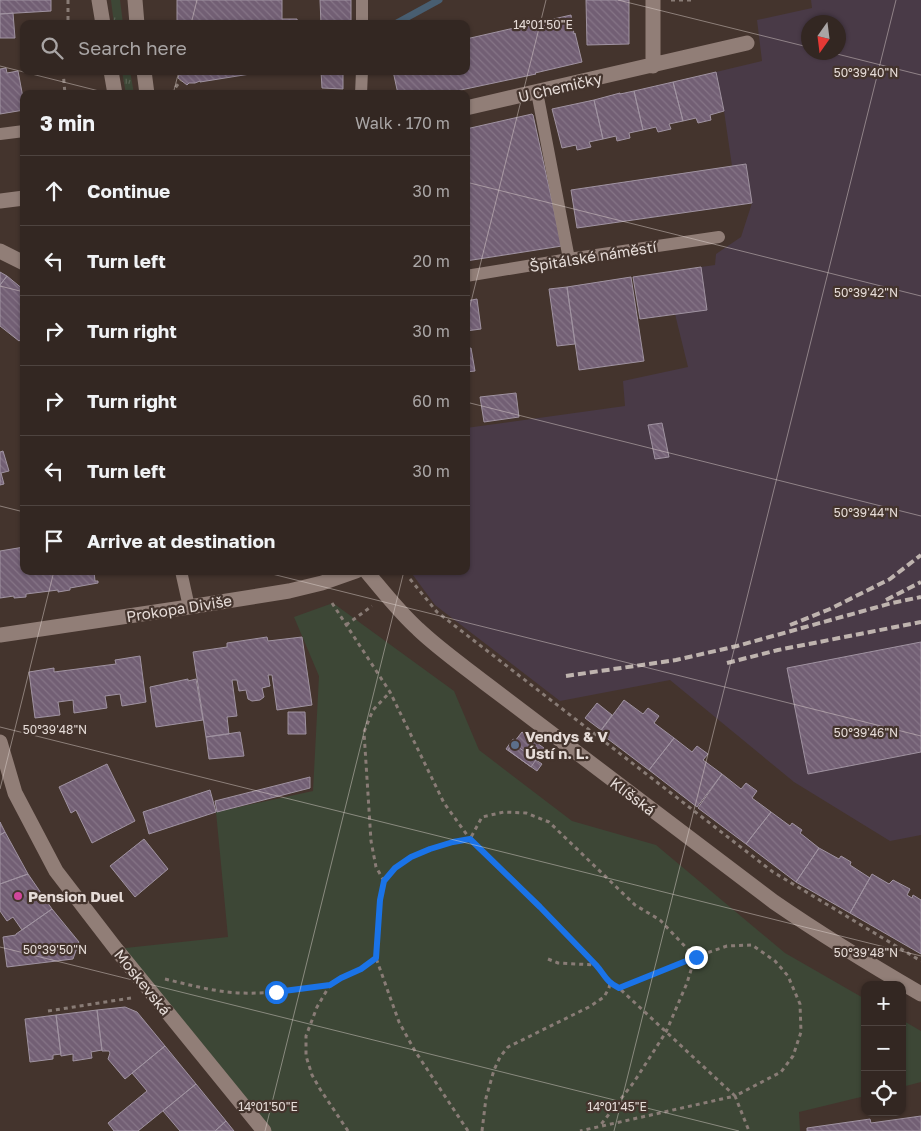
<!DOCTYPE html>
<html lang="en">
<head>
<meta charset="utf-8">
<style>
	body { margin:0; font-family:"Golos Text",sans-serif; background:#3e332f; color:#f1f3f6 }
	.controls { position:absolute; right:15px; bottom:15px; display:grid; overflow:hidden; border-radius:10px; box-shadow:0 1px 4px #0004 }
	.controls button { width:45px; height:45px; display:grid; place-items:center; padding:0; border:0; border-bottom:1px solid #4e4440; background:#332722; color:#f1f3f6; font:25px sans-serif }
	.compass { position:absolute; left:801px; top:15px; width:45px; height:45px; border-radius:50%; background:#332722; box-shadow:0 1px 4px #0004; rotate:194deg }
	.stop { position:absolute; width:15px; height:15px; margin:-11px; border:4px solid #1a73e8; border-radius:50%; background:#fff }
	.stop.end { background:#1a73e8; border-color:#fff; box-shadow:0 1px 5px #0008 }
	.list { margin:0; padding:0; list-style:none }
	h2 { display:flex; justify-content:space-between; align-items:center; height:65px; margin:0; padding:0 20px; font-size:21px }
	h2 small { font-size:16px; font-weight:400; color:#a9a5a5 }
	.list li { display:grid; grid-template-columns:32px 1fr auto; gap:15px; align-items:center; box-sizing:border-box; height:70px; padding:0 20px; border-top:1px solid #4e4440 }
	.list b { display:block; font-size:19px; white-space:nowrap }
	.list em { font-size:16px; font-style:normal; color:#a9a5a5 }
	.icon { flex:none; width:28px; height:28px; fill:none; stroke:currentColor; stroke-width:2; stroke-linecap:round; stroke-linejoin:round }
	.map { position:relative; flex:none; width:921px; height:1131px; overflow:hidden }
	.search { position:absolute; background:#332722; box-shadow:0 1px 4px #0004; left:20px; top:20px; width:450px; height:55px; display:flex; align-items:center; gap:12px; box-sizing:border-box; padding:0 18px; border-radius:10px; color:#a9a5a5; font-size:19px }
	.panel { position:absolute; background:#332722; box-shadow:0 1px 4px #0004; left:20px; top:90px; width:450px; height:485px; border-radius:10px }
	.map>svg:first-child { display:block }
	.industrial { fill:#493a47; fill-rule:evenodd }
	.grass { fill:url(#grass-tufts) }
	.park { fill:#3d4736 }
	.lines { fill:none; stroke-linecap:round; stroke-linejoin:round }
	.stream { stroke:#485e71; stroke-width:7 }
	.building { fill:url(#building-back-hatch); stroke:#a093a1 }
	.path { stroke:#897c76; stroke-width:3; stroke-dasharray:4 4; stroke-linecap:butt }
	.service { stroke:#917e77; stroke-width:12 }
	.minor { stroke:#917e77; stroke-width:15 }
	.tertiary { stroke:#917e77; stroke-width:15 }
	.rail { stroke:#bfb4af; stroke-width:4; stroke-dasharray:8 4; stroke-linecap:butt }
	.route { stroke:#1a73e8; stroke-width:6 }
	.ticks { fill:none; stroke:#e6dcd8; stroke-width:1; stroke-opacity:0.45 }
	.service-dot { fill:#5c6f8a; stroke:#44342d; stroke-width:2 }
	.hotel-dot { fill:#d1479c; stroke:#44342d; stroke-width:2 }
	.labels { text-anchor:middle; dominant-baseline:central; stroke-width:4.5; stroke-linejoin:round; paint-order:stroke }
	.street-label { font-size:15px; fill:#e6dcd8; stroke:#44342d }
	.poi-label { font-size:15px; font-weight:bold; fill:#e6dcd8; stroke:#44342d; text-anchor:start }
	.ticks-label { font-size:12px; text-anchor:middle; fill:#e6dcd8; stroke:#44342d; stroke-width:4.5; stroke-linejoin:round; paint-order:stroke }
</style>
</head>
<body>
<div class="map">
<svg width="921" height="1131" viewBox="0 0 921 1131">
	<defs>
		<pattern id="grass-tufts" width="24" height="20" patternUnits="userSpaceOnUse" patternTransform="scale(1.25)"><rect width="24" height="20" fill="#3d4736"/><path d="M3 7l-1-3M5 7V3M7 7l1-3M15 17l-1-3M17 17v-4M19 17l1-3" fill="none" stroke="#596152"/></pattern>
		<pattern id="building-back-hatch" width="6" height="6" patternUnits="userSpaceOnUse" patternTransform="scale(1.25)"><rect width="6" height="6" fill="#725f74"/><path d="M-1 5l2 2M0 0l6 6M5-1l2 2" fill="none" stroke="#867587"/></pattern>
	</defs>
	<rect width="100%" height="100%" fill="#44342d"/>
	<path class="industrial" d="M811,0H921V835L890,841L794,782L670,680L560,701L435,605L410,571H466V428L625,406L623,381L688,367L675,314L701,267L715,265L716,254L741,237L752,203L746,164L732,166L724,111L716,72L762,61L757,20L812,8ZM808,22H838V52H808Z"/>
	<path class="grass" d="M111,0H120L123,24H114Z
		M122,71H130L134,94H126Z"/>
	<path class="park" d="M333,603L454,691L479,750L572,821L656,845L785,953L865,999V1096L799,1112L800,1131H264L116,949L228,937L216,812L313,791L319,676L294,617Z
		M902,1020L921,1031V1082L902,1087Z"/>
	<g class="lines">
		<path class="stream" d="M395,24L439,0"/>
	</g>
	<path class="building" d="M0,0H51V11L0,14Z
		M177,0H282V19H297L298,24H177Z
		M320,0H351V23L321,24Z
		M586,0H629V44L587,45Z
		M13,13L15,38H0V14Z
		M571,15L574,34L575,33L582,62L535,73L536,74L442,94H398L393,71H466V39Z
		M6,68L7,73L18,71L24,103V110L0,114V69Z
		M178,71H269L200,82V81L195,83H189L187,85L178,78L179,75Z
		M321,71H343V89L322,88Z
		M716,72L724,111L710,115L711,120L698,123L696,118L683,121L673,82Z
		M673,82L683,121L669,124L671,129L658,132L656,127L643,130L634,91Z
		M634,91L643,130L629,133L630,138L617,141L616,136L603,139L594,100L620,93V94Z
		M594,100L603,139L589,142L591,147L577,150L576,145L562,148L552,109Z
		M532,114L533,115L562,246L466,261V129Z
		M746,164L752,203L577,228L571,190Z
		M701,267L707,310L640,319L633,277Z
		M0,272L7,276L0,285Z
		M7,276L24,290V337L19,341L0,326V285Z
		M631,277L644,361L579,370L567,287Z
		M567,287L575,344L557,346L549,289Z
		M477,299L481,329L466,331V301Z
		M471,348L475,371L466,372V349Z
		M516,393L519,417L484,422L480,397Z
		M662,423L669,457L655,459L648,425Z
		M3,451L9,471L1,473L4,484L0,485V452Z
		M24,547V571H94L95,581H98V583L70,588V590L58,592V590L26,594V597L14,598V596L0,598V551Z
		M267,637L268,641L302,637L312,705L277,710L272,675H268L270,686L262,688L264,697L260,700L252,701L248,699L246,690L239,691L237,680H232L237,716L227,717L229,734L206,737L193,652L227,647V643Z
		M921,642V752L808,774L787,668Z
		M140,656L146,702L122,706L120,694L105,696L107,708L74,713L73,700L58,702L60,715L35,718L29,672L54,668V672L116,664L115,660Z
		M188,679V681L196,679L203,720L156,727L150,687Z
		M624,700L643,714L648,708L659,716L654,723L674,738L649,770L600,733V732Z
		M597,703L612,715L601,730L585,718Z
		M288,712H305L306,734H288Z
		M240,732L244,756L209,759L206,737Z
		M522,732L544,748L531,767L508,750Z
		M674,738L692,752L697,746L708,754L703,760L722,774L697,807L649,770Z
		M513,739L520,744L518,747L542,764L537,771L506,749Z
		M107,764L135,821L92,843L76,810L71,813L59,787Z
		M722,774L741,789L746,783L757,791L752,798L771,812L746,844L698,808Z
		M310,777V788L217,812L215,801Z
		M210,790L216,812L149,834L143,812Z
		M771,812L790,826L792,823L802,830L800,833L819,848L796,882L746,844Z
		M0,822L5,832L0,835Z
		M5,832L28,874L0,884V835Z
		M144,839L168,869L135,897L110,866Z
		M819,848L839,859L841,856L851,862L850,865L870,878L850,913L796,882Z
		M28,874L52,909L22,930L13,917L7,921L0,911V884Z
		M872,874L889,884L893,880L910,889L907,895L912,898L913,895L921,900V954L850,913Z
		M52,909L79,942L73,959L7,967L3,937L16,935V934Z
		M125,1007L137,1012L165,1046L125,1079L108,1059L110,1053L109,1051H102L97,1010Z
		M97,1010L102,1050L91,1052L92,1058L73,1061V1054L61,1056L56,1015Z
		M56,1015L61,1054L53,1055V1059L30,1062L25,1019Z
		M165,1046L196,1084L138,1131H114L108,1123L147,1091L132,1073Z
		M196,1084L226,1121L215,1131H180L163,1111Z
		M921,1116V1131H807V1128L870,1119L871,1123Z
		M226,1121L234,1131H215Z"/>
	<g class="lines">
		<path class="path" d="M68,0V24
			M671,0H694
			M63,71L65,94
			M171,94L181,80
			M410,579L437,612L773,872L921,961
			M332,603L390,692L444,803L470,839L540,907L596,965C605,975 606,982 619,988L735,1096L580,1131
			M346,625L372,606
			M384,881L376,867L371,841L364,732L373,710L390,692
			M548,959L558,963L595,965
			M165,979C190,985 215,992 241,993C271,994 300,990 329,985
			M619,988L695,957L727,946L752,945L775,961L788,976L800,1004L801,1032L793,1056L781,1072L735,1096L749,1131
			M48,1011L131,998
			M348,1131L320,1089L312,1075L306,1056V1036L317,1007L330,985L341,978L361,969L376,958
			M468,1131L415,1051L399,1022L376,958L378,938V922L380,900L384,881L395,868L411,857L429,849L453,842L470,839L482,817L504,812L526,813L549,822L635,905L660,920L695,957L687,983L666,1032L634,1082L599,1127
			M482,1131L486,1098L494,1070L500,1057L508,1047L589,1007L604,997L609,988L610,983"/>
		<path class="service" d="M362,24V0
			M537,92L569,259
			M361,94L362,71
			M0,134L24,131
			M466,276L569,259L719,237
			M181,571L189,607"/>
		<path class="minor" d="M653,0V66
			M466,108L747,43
			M0,201L24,198
			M0,251L24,263
			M0,635L189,607L289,591L322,583L356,571
			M0,742L15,793L56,871L116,949L264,1131"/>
		<path class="tertiary" d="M99,0L103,24
			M135,0L137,24
			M111,71L115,94
			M144,71L147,94
			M366,571C383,591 399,612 418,629C439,649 462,665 485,683L774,902C822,935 871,965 921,994"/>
		<path class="rail" d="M886,600L921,582
			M790,625L830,609L890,579L921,555
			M727,663L778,650L921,622
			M566,676L676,660L737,646L892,603L921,597"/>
	</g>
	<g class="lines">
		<path class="route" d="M276,992L330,985L341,978L361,969L376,958L380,900L384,881L395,868L411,857L430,849L453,842L470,839L540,907L596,965C605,975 606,982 619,988L696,957"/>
	</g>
	<path class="ticks" d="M618,0L808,47M191,24L197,0M829,52L921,75M0,66L111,94M173,94L179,71M466,182L921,296M0,286L24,292M466,322L546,0M466,402L921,516M0,506L24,512M260,571L921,736M0,727L921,956M0,789L54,571M0,947L739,1131M265,1131L404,571M614,1131L896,0"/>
	<circle class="service-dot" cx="515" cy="745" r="5"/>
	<circle class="hotel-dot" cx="18" cy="896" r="5"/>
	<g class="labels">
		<g class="street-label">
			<text transform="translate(560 87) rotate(-13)">U Chemičky</text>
			<text transform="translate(593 256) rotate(-9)">Špitálské náměstí</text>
			<text transform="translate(179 608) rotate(-9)">Prokopa Diviše</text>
			<text transform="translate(633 796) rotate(37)">Klíšská</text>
			<text transform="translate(143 982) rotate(51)">Moskevská</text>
		</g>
		<g class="poi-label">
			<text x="525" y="736">Vendys &amp; V<tspan x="525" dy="17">Ústí n. L.</tspan></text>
			<text x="28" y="896">Pension Duel</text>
		</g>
	</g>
	<g class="ticks-label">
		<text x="543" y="29">14°01'50"E</text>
		<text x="866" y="77">50°39'40"N</text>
		<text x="866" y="297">50°39'42"N</text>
		<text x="866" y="517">50°39'44"N</text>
		<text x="55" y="734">50°39'48"N</text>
		<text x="866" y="737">50°39'46"N</text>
		<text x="55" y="954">50°39'50"N</text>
		<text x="866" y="957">50°39'48"N</text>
		<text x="268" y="1111">14°01'50"E</text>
		<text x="617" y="1111">14°01'45"E</text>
	</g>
</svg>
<div class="controls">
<button>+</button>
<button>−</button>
<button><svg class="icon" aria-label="locate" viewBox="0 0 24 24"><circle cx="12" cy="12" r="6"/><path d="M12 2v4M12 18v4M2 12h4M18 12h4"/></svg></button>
</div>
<svg class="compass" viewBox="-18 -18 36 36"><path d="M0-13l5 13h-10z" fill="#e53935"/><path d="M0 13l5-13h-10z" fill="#a9a5a5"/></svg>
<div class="stop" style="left:276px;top:992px"></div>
<div class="stop end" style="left:696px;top:957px"></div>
<div class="search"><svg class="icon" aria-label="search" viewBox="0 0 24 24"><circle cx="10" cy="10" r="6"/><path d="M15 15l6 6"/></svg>Search here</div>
<section class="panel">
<h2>3 min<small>Walk · 170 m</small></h2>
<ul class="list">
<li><svg class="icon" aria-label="ahead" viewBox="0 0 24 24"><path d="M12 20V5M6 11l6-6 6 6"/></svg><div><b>Continue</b></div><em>30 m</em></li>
<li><svg class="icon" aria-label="left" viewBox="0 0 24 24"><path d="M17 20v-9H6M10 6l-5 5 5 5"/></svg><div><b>Turn left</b></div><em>20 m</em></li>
<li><svg class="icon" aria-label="right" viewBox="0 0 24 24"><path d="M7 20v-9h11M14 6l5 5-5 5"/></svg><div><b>Turn right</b></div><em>30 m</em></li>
<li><svg class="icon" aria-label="right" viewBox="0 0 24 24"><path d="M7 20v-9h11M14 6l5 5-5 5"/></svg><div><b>Turn right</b></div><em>60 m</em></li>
<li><svg class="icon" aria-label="left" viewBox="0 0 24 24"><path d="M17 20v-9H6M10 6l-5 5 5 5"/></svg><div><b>Turn left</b></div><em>30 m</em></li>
<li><svg class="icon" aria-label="arrive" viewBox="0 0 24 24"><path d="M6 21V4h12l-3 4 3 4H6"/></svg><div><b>Arrive at destination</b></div></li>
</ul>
</section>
</div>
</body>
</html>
